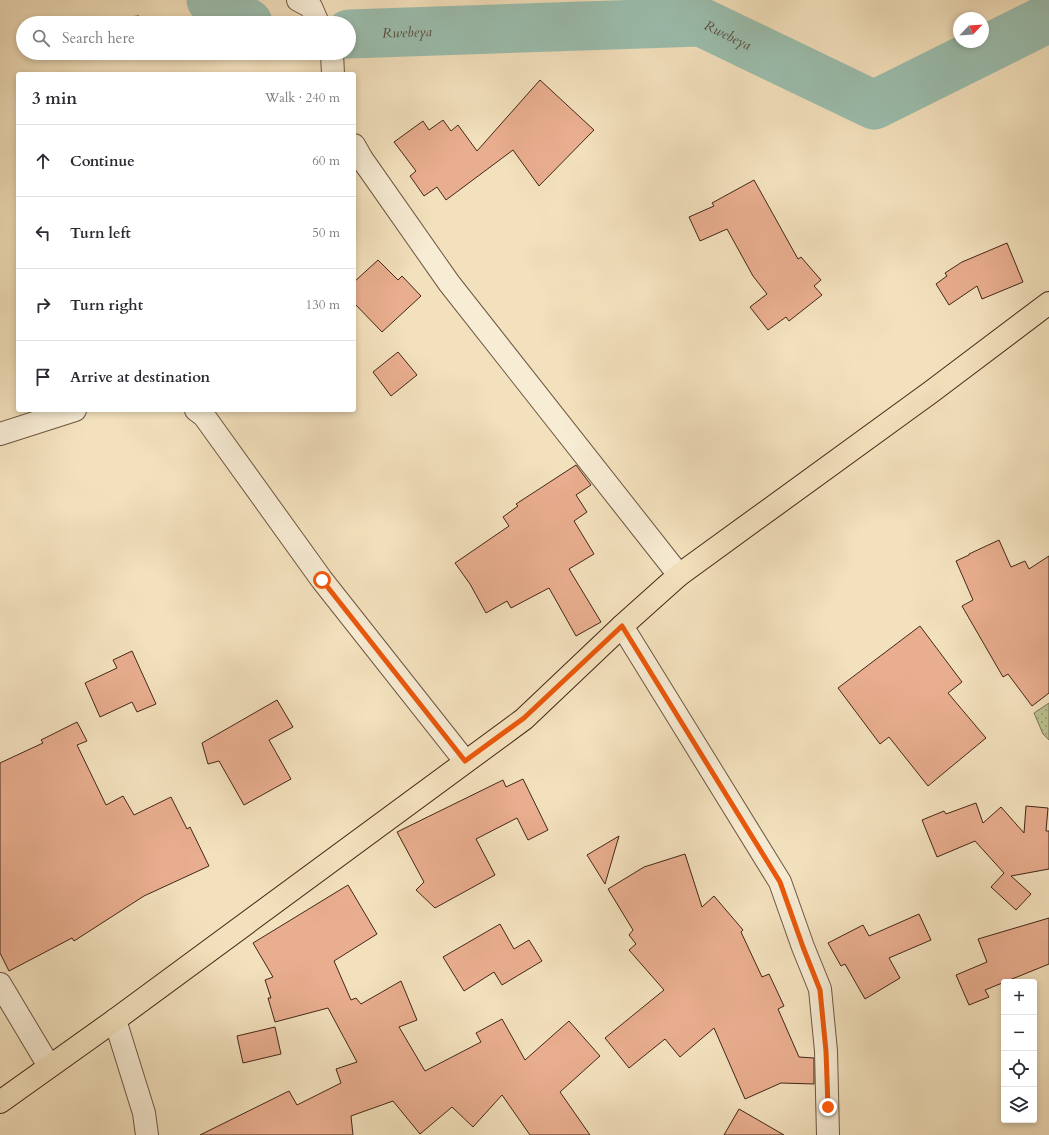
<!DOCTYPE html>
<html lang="en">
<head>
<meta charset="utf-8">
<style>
	body { margin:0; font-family:Cardo,serif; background:#f7f7f7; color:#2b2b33 }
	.controls { position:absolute; right:12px; bottom:12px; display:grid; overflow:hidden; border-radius:4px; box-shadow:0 2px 6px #0003 }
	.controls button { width:36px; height:36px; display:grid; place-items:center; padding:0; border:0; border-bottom:1px solid #e1e1e2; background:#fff; color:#2b2b33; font:20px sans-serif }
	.compass { position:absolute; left:953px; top:12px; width:36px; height:36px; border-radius:50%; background:#fff; box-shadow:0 2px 6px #0003; rotate:65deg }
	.stop { position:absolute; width:12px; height:12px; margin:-9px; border:3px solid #ea580c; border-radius:50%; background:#fff }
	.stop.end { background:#ea580c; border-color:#fff; box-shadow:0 1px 4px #0008 }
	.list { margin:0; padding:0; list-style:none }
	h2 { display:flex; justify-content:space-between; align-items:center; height:52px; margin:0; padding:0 16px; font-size:17px }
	h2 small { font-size:13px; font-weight:400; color:#7c7c81 }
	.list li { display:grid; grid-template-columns:26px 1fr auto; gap:12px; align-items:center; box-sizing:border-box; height:72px; padding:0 16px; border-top:1px solid #e1e1e2 }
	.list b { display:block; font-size:15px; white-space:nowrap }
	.list em { font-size:13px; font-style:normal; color:#7c7c81 }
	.icon { flex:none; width:22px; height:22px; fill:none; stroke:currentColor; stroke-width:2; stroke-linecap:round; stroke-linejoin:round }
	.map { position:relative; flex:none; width:1049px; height:1135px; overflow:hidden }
	.search { position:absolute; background:#fff; box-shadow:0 2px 6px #0003; left:16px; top:16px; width:340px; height:44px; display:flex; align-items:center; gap:10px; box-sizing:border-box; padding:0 14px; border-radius:22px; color:#7c7c81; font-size:15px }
	.panel { position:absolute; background:#fff; box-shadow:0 2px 6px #0003; left:16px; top:72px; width:340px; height:340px; border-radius:4px }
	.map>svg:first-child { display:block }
	.grass { fill:url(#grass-dots); stroke:#7e7554 }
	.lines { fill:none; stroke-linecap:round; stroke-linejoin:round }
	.river { stroke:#9bbeae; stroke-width:49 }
	.building { fill:#e9ae8f; stroke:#432718 }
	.minor-casing { stroke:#6f5641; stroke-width:24 }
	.major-casing { stroke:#432718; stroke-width:24 }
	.minor { stroke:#f7ecd4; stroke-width:22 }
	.major { stroke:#f3e1bd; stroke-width:22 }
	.route { stroke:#ea580c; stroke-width:5 }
	.labels { text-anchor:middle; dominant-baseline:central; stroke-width:3; stroke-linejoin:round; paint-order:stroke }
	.water-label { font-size:14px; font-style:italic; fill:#594d3e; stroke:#f7ecd4 }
</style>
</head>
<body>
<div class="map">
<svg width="1049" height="1135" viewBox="0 0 1049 1135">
	<defs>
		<pattern id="grass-dots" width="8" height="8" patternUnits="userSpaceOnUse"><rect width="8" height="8" fill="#bac391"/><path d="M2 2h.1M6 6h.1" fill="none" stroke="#999e75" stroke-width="1.8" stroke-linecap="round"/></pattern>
	</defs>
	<rect width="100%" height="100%" fill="#f3e1bd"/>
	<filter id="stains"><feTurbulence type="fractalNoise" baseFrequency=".005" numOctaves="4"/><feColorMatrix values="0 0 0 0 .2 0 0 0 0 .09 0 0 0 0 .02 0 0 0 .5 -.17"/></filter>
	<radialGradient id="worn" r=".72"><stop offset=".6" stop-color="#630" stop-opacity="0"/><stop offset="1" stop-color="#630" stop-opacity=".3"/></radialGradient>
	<path class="grass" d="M1049,703V740L1043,734L1034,713Z"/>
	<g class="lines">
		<g class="river">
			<path d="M211,0L248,23"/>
			<path id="s1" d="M349,34L701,22L874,105L1049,18"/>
		</g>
	</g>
	<path class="building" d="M139,16L142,23H109L107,19Z
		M540,80L594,130L539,186L513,150L446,200L437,187L424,196L410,176L416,171L394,142L423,121L429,130L443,120L451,131L458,125L477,151Z
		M754,180L798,259L801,257L821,280L814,286L822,295L789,321L786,317L768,330L750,307L767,294L753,276L727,229L700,241L689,217L714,206L712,203Z
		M1007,243L1023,282L982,299L977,286L949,305L936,284L947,276L945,273L962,262Z
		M378,260L398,280L402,276L421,296L382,332L354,303V282Z
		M398,352L417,375L391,396L373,372Z
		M576,465L591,485L576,495L587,512L574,521L594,554L569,569L601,622L576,636L549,588L511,608L507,601L486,613L470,584L455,563L509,526L503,517L518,506L516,504Z
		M999,540L1011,567L1025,561L1029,569L1049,556V693L1032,706L1008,674L1003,677L962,606L973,600L956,561L969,555V554Z
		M920,626L962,682L948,693L986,738L928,786L889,737L880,744L838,688Z
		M132,651L156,704L137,712L132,702L100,717L85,683L117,668L113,660Z
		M277,700L293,727L269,740L291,779L244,805L219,761L208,764L202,743Z
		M77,722L87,741L77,745L106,805L123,796L134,815L171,797L187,829L190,827L209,866L144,896L74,941L72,938L9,971L0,953V763L43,743L41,740Z
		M523,779L548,830L528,840L517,818L476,839L495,875L435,908L416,890L424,882L397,832L503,780L506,787Z
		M976,803L983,823L1001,807L1024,833L1026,806L1048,808L1046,831H1049V869L1011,876L1031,894L1016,910L991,887L1004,873L975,841L937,857L922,820L944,811L946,814Z
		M619,836L605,884L587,855Z
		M685,854L702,907L714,896L743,930L741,932L762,977L769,974L784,1006L778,1009L799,1057L814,1058V1084L781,1083L745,1099L714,1028L680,1057L665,1039L629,1068L605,1038L664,990L629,950L636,944L629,935L633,930L608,889L644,867Z
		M348,885L377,934L334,961L351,1000L356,998L361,1004L401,981L417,1020L399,1027L425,1071L481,1042L476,1033L502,1019L525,1060L569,1021L600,1056L560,1092L590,1135H530L502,1095L473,1127L452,1107L420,1134L393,1101L351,1116L353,1135H200L289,1091L297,1105L341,1083L336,1069L357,1062L328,1008L275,1022L268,998H271L265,980L273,977L253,943Z
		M919,914L931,940L889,958L900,978L865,999L845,964L841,966L828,943L863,925L869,936Z
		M1049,918V964L985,990L989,997L969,1005L956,975L987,962L978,939Z
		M500,924L514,949L529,940L542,961L502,985L494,972L464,991L443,957Z
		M275,1027L281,1054L243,1063L237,1036Z
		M739,1109L784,1135H724Z"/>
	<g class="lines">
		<defs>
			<path id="minor" d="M298,0L311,7L318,23
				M332,53L333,74
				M354,145L362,159L449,283L679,575
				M196,410L204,416L322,580L465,761
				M0,434L75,410
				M622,626L780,882L803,947L820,989L826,1051L828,1135
				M0,984L49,1066
				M115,1020L144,1113L147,1135"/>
			<path id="major" d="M0,1102L115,1020L524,719L622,626L679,575L931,392L1049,303"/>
		</defs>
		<use href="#minor" class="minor-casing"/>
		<use href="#major" class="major-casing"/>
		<use href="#minor" class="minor"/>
		<use href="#major" class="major"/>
	</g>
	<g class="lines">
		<path class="route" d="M322,580L465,761L524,718L622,626L780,882L803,947L820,990L826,1051L828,1107"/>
	</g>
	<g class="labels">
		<g class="water-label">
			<text stroke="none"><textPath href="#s1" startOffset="58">Rwebeya</textPath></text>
			<text stroke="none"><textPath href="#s1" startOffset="382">Rwebeya</textPath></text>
		</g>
	</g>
	<rect width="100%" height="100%" filter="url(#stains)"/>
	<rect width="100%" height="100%" fill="url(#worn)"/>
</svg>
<div class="controls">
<button>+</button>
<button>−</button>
<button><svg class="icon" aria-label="locate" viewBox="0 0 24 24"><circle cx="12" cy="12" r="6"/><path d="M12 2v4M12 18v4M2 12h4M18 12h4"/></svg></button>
<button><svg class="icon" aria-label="layers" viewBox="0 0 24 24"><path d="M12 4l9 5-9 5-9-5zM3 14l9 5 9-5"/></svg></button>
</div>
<svg class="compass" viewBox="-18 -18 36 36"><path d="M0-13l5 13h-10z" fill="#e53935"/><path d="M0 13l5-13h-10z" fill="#7c7c81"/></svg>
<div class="stop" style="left:322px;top:580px"></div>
<div class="stop end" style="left:828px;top:1107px"></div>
<div class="search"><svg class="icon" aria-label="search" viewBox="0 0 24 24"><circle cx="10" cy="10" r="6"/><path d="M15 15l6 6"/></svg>Search here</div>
<section class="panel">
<h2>3 min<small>Walk · 240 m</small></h2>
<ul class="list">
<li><svg class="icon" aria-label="ahead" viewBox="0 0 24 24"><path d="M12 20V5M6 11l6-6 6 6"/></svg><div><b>Continue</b></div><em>60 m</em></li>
<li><svg class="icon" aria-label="left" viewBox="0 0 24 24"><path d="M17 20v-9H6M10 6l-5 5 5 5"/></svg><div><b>Turn left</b></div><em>50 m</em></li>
<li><svg class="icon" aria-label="right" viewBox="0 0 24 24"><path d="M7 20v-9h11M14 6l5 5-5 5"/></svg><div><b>Turn right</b></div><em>130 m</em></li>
<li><svg class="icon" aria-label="arrive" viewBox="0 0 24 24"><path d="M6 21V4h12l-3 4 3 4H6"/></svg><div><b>Arrive at destination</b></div></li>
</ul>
</section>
</div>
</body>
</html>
